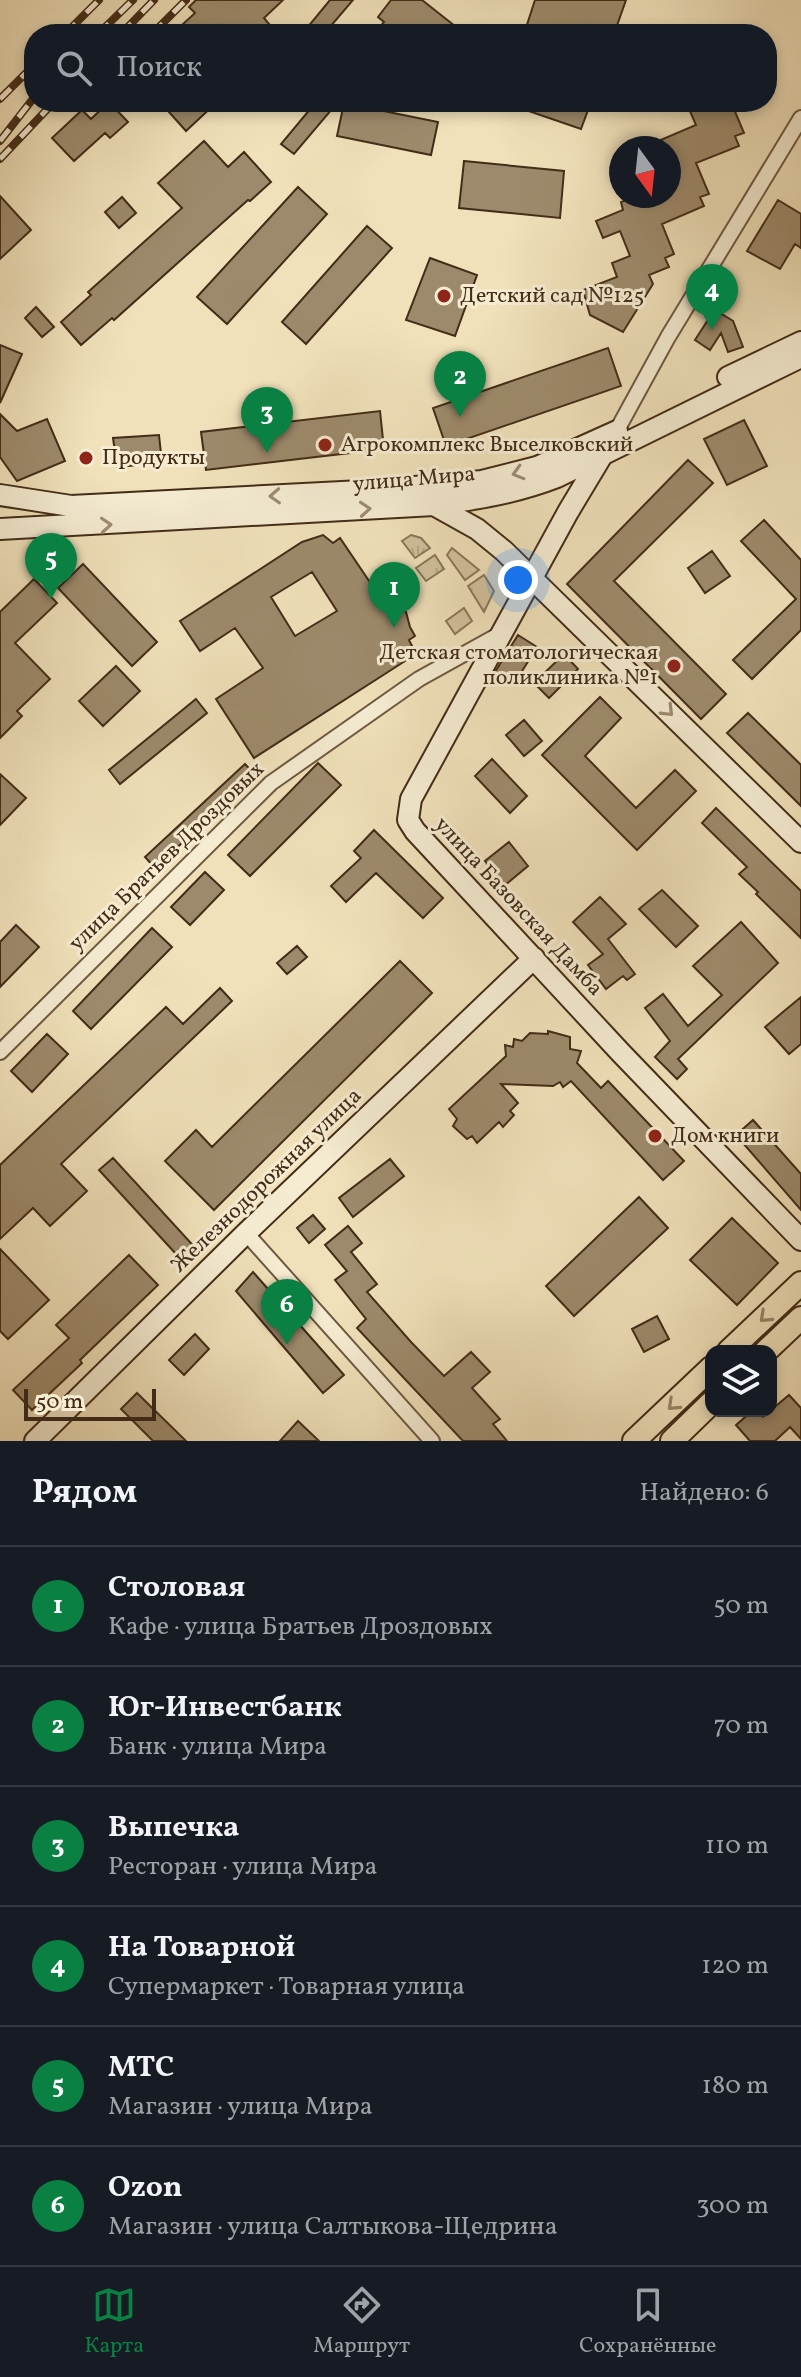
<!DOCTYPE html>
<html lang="ru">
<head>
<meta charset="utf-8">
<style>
	body { margin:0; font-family:Vollkorn,serif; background:#242831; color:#f1f3f6 }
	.controls { position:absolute; right:24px; bottom:24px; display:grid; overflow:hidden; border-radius:16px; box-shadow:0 4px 12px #0003 }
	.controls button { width:72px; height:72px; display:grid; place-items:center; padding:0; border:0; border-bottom:2px solid #363941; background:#171b24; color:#f1f3f6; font:40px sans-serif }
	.compass { position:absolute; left:609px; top:136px; width:72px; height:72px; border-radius:50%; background:#171b24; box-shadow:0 4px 12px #0003; rotate:165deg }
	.scale { position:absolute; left:24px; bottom:20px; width:132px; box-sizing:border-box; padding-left:8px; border:4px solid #432c17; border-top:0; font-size:22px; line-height:28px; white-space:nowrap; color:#432c17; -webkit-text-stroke:6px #f5ecd2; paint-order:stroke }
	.you { position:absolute; left:518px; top:580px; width:28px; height:28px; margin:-20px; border:6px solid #fff; border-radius:50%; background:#1a73e8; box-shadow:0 0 0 12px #1a73e833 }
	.badge { display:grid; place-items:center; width:52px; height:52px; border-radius:50%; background:#0b8043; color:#fff; font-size:26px; font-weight:700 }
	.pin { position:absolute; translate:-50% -66px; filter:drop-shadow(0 2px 4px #0008) }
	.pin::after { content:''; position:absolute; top:42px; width:28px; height:24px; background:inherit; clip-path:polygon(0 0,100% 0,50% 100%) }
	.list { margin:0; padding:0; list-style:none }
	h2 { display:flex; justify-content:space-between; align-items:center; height:104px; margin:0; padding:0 32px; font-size:34px }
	h2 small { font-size:26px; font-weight:400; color:#9ea1a6 }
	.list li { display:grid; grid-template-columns:52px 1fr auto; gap:24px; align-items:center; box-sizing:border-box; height:120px; padding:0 32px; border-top:2px solid #363941 }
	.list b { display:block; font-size:30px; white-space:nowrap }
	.list p { margin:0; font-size:26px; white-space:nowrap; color:#9ea1a6 }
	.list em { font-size:26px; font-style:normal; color:#9ea1a6 }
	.icon { flex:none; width:44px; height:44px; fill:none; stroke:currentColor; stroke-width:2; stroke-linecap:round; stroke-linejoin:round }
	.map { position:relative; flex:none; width:801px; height:1441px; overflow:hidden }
	.search { position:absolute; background:#171b24; box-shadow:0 4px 12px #0003; left:24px; right:24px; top:24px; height:88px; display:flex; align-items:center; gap:20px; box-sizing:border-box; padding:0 28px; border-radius:32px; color:#9ea1a6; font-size:30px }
	.sheet { height:824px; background:#171b24 }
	nav { display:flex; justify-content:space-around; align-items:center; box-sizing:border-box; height:112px; border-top:2px solid #363941; background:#171b24; font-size:22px; color:#9ea1a6 }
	nav a { display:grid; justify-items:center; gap:4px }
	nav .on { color:#0b8043 }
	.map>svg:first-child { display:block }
	.grass { fill:url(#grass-tufts); stroke:#8b775a; stroke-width:2 }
	.building { fill:#9d8a6c; stroke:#432c17; stroke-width:2; fill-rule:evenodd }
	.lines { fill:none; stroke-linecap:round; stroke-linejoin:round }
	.street-casing { stroke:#6e5940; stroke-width:18 }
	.secondary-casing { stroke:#432c17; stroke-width:24 }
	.primary-casing { stroke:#432c17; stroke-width:26 }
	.street { stroke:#f5ecd2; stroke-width:14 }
	.secondary { stroke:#f5ecd2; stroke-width:20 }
	.primary { stroke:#f0e1ba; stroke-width:22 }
	.rail-casing { stroke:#432c17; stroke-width:8 }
	.rail { stroke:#f5ecd2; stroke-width:5; stroke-dasharray:15; stroke-linecap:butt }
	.oneway { stroke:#9c8c74 }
	.oneway2 { stroke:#9a8668 }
	.poi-dot { fill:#8f2418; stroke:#f5ecd2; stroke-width:3 }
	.labels { text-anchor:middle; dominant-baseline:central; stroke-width:6; stroke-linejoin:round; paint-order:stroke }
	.poi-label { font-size:22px; fill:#432c17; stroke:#f5ecd2; text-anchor:start }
	.street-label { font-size:22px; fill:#432c17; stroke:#f5ecd2 }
</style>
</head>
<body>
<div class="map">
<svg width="801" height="1441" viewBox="0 0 801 1441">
	<defs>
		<pattern id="grass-tufts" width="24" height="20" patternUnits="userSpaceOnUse" patternTransform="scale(2)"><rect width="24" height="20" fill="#d3c29e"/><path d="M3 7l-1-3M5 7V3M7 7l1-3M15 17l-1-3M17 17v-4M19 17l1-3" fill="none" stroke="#b6a787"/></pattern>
	</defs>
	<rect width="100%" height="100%" fill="#f0e1ba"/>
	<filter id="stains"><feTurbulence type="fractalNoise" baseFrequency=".0025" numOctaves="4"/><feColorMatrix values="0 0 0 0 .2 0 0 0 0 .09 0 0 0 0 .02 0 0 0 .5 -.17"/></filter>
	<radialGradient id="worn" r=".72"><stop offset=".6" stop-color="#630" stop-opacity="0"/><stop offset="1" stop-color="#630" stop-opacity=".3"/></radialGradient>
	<path class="grass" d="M411,535L421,538L430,548L415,558L402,541Z
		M452,548L479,570L465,580L447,555Z
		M435,555L444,569L426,581L416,568Z
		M484,575L494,591L484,612L468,586Z
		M464,608L472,621L455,634L446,621Z"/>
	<path class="building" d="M196,0H283L264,18L269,24L259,34H253L248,28L242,34H229L221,25L212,34H191L182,25L195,13L189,7Z
		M330,0H353L324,34H302Z
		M391,0H422L465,34H374L384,22L378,17Z
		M535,0H626L614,34H533L525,31Z
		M109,102L128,122L110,138L105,133L74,161L52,138L82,110L91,119Z
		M160,102H217L186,131Z
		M316,102H338L294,154L281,144Z
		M509,102H591L581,129L508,104Z
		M686,102H731L744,133L735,136L739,146L696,163L709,194L700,197L704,206L662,224L674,254L665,258L669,267L649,275L653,284L623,332L590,315L583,290L617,277L612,263L630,256L620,231L603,238L596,221L623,210L621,202L636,196H669V148H642L696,125Z
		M344,103L438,122L431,155L337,136Z
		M204,141L228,167L244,152L271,182L250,201L248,200L114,320L112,318L81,345L61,322L91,295L88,292L182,208L158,183Z
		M464,161L564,171L560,218L459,208Z
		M298,187L327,214L227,324L197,297Z
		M0,196L31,230L0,259Z
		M122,197L136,213L119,228L105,212Z
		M778,200L801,214V248L795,244L780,269L747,251Z
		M367,226L392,248L306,344L282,322Z
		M430,258L477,275L455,336L406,320Z
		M36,307L54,327L42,337L25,318Z
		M712,308L733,321L743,347L728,352L721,333L710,350L695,340L713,312Z
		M0,345L22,354L0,403Z
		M608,348L621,386L446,446L433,408Z
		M380,411L384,449L206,470L201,432Z
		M0,414L17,431L47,419L65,461L17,481L0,457Z
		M744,420L767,466L727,485L704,439Z
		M159,435L162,463L117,467L113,438Z
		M688,460L713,483L614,581L726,694L701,719L567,584Z
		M764,520L801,560V630L752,679L733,660L796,599L741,541Z
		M323,535L333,543L340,538L386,606H396L406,612L410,627L415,636L409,640L416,654L254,758L216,699L263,668L235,628L200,651L180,621L302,542ZM312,572L337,611L295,636L271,597Z
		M712,551L730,576L705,593L688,568Z
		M83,564L157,642L132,666L58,588Z
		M34,579L57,603L15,643L50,679L17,711L22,716L0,738V612Z
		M518,635L537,647L514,684L495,672Z
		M564,654L578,669L549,698L534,683Z
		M116,666L140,691L103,726L79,701Z
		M600,697L621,718L585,756L636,808L675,770L696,791L637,850L542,755Z
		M196,699L207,713L120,784L109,770Z
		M748,713L801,765V806L727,733Z
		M524,720L542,741L524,756L506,735Z
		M492,759L527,796L510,813L475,776Z
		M318,763L341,785L250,876L228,855Z
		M245,764L255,775L155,868L145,857Z
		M0,774L26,798L0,825Z
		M716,808L801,891V938L756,894L758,892L739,874L747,867L702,823Z
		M374,830L443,898L423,918L376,873L346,902L331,886L361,858L354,851Z
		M509,842L528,866L504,886L485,861Z
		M205,872L224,890L190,925L171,907Z
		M662,890L698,926L676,947L639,909Z
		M600,897L626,924L608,939L635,974L627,980L623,976L606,989L588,965L603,954L573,922Z
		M741,922L778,963L678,1059L687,1069L677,1079L655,1057L670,1041L645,1008L663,994L688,1026L722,995L693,966Z
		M16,925L39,947L0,987V942Z
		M152,928L172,947L91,1029L73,1011Z
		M297,946L307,957L287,974L277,963Z
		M400,961L432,993L214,1210L165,1161L196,1130L212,1147Z
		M220,988L232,1001L61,1164L87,1191L50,1226L33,1208L0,1239V1165L166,1007L183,1024Z
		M801,997V1044L789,1054L765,1027Z
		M548,1031L570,1037V1049L581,1051L577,1063L601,1088L608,1081L684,1161L663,1180L571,1081L563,1087L560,1082L553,1086L501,1084L518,1103L510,1111L514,1115L503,1127L499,1122L477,1143L472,1136L467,1139L453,1126L457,1119L449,1109L506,1056L505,1045L513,1047L514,1039L522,1041L530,1033L548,1034Z
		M47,1034L68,1054L32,1092L11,1071Z
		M753,1120L801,1174V1210L736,1135Z
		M113,1158L200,1253L187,1266L99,1170Z
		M390,1159L404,1176L353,1217L339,1198Z
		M639,1197L668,1228L574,1316L546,1286Z
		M313,1215L325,1229L309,1243L297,1228Z
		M732,1218L778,1263L737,1305L690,1260Z
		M348,1226L362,1243L351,1252L377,1284L367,1292L411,1342L444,1376L471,1352L490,1372L472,1388L500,1419L493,1424L507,1441H463L357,1328L366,1319L335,1280L347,1271L325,1245Z
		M0,1249L49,1300L8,1339L0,1331Z
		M129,1255L158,1285L80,1360L82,1363L32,1410L13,1390L69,1338L56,1325Z
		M253,1272L344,1375L323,1393L236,1291Z
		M657,1316L669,1339L644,1352L632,1329Z
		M195,1334L209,1349L184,1375L169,1360Z
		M137,1393L186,1441H153L121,1409Z
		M789,1395L801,1408V1439L790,1427L775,1441H750L736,1425L752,1411H757L763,1417Z
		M298,1421L319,1441H280Z"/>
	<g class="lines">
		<defs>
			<path id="street" d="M616,432L668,337L801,118
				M0,1052L271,783L419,679L500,634
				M246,1233L432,1441"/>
			<path id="secondary" d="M728,377L801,342
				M616,432L568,512L411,799L408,820L415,831L621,1053L801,1240
				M0,495L71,506L381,490L482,481L537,467L617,431
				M434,505L477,529L504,551L801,842
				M0,529L434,505C477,499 516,493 557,477L801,357
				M35,1441L246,1233L534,958"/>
			<path id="primary" d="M729,1351L801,1283
				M766,1351L801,1318
				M634,1441L711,1368
				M672,1441L711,1403"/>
		</defs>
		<use href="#street" class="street-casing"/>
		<use href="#secondary" class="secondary-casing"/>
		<use href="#primary" class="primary-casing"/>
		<use href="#street" class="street"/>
		<use href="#secondary" class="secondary"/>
		<use href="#primary" class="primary"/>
		<defs>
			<path id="rail" d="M65,34L99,0
				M98,34L133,0
				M121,34L154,0
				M152,34L186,0
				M0,99L34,65
				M67,105L71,102
				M0,141L32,100
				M0,159L54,102"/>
		</defs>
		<use href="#rail" class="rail-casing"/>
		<use href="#rail" class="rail"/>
	</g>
	<defs><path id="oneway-chevron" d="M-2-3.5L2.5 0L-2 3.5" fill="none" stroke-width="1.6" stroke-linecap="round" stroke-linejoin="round" transform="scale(2)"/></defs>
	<g class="oneway">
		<use href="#oneway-chevron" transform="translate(518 473) rotate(164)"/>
		<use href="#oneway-chevron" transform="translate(275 496) rotate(177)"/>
		<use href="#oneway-chevron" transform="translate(365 509) rotate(-4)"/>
		<use href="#oneway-chevron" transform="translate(106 525) rotate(-4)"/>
		<use href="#oneway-chevron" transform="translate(668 711) rotate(45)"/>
	</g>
	<g class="oneway2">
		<use href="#oneway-chevron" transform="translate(765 1317) rotate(137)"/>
		<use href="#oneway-chevron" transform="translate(673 1405) rotate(137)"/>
	</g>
	<g class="poi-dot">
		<circle cx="444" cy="296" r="8"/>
		<circle cx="325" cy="445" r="8"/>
		<circle cx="86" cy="458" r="8"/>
		<circle cx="674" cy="666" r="8"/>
		<circle cx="655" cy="1136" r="8"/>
	</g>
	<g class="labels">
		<g class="poi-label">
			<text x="460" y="296">Детский сад №125</text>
			<text x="341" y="445">Агрокомплекс Выселковский</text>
			<text x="102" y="458">Продукты</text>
			<text x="658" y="653" text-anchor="end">Детская стоматологическая<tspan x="658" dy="25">поликлиника №1</tspan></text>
			<text x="671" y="1136">Дом книги</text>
		</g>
		<g class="street-label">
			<text transform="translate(414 480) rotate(-5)">улица Мира</text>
			<text transform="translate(167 857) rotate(-44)">улица Братьев Дроздовых</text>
			<text transform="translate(518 907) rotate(47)">улица Базовская Дамба</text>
			<text transform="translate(267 1181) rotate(-44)">Железнодорожная улица</text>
		</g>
	</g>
	<rect width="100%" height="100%" filter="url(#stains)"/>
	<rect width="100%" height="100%" fill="url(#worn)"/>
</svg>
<div class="controls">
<button><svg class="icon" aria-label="layers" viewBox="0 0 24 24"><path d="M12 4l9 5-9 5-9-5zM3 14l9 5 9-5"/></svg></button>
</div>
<svg class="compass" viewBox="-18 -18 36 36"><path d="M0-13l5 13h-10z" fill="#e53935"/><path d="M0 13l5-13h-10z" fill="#9ea1a6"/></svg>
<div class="scale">50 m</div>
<div class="you"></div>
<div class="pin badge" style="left:394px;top:628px">1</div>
<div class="pin badge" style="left:460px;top:417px">2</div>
<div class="pin badge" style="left:267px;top:453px">3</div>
<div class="pin badge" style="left:712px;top:330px">4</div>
<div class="pin badge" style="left:51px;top:599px">5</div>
<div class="pin badge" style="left:287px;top:1345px">6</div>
<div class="search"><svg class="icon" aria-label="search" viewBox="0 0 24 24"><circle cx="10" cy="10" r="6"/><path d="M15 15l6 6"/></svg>Поиск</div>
</div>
<section class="sheet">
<h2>Рядом<small>Найдено: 6</small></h2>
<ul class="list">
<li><span class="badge">1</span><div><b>Столовая</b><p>Кафе · улица Братьев Дроздовых</p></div><em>50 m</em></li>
<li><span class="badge">2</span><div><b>Юг-Инвестбанк</b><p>Банк · улица Мира</p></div><em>70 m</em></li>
<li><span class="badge">3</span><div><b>Выпечка</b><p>Ресторан · улица Мира</p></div><em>110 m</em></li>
<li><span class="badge">4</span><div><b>На Товарной</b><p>Супермаркет · Товарная улица</p></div><em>120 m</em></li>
<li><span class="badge">5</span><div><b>МТС</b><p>Магазин · улица Мира</p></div><em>180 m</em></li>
<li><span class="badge">6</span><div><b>Ozon</b><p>Магазин · улица Салтыкова-Щедрина</p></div><em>300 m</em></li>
</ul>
</section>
<nav>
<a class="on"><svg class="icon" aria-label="map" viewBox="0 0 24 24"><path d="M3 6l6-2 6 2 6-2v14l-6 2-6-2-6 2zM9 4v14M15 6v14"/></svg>Карта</a>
<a><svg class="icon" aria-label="directions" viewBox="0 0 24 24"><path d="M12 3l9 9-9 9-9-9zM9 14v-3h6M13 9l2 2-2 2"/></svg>Маршрут</a>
<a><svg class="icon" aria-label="saved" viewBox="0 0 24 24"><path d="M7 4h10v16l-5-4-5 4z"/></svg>Сохранённые</a>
</nav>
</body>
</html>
